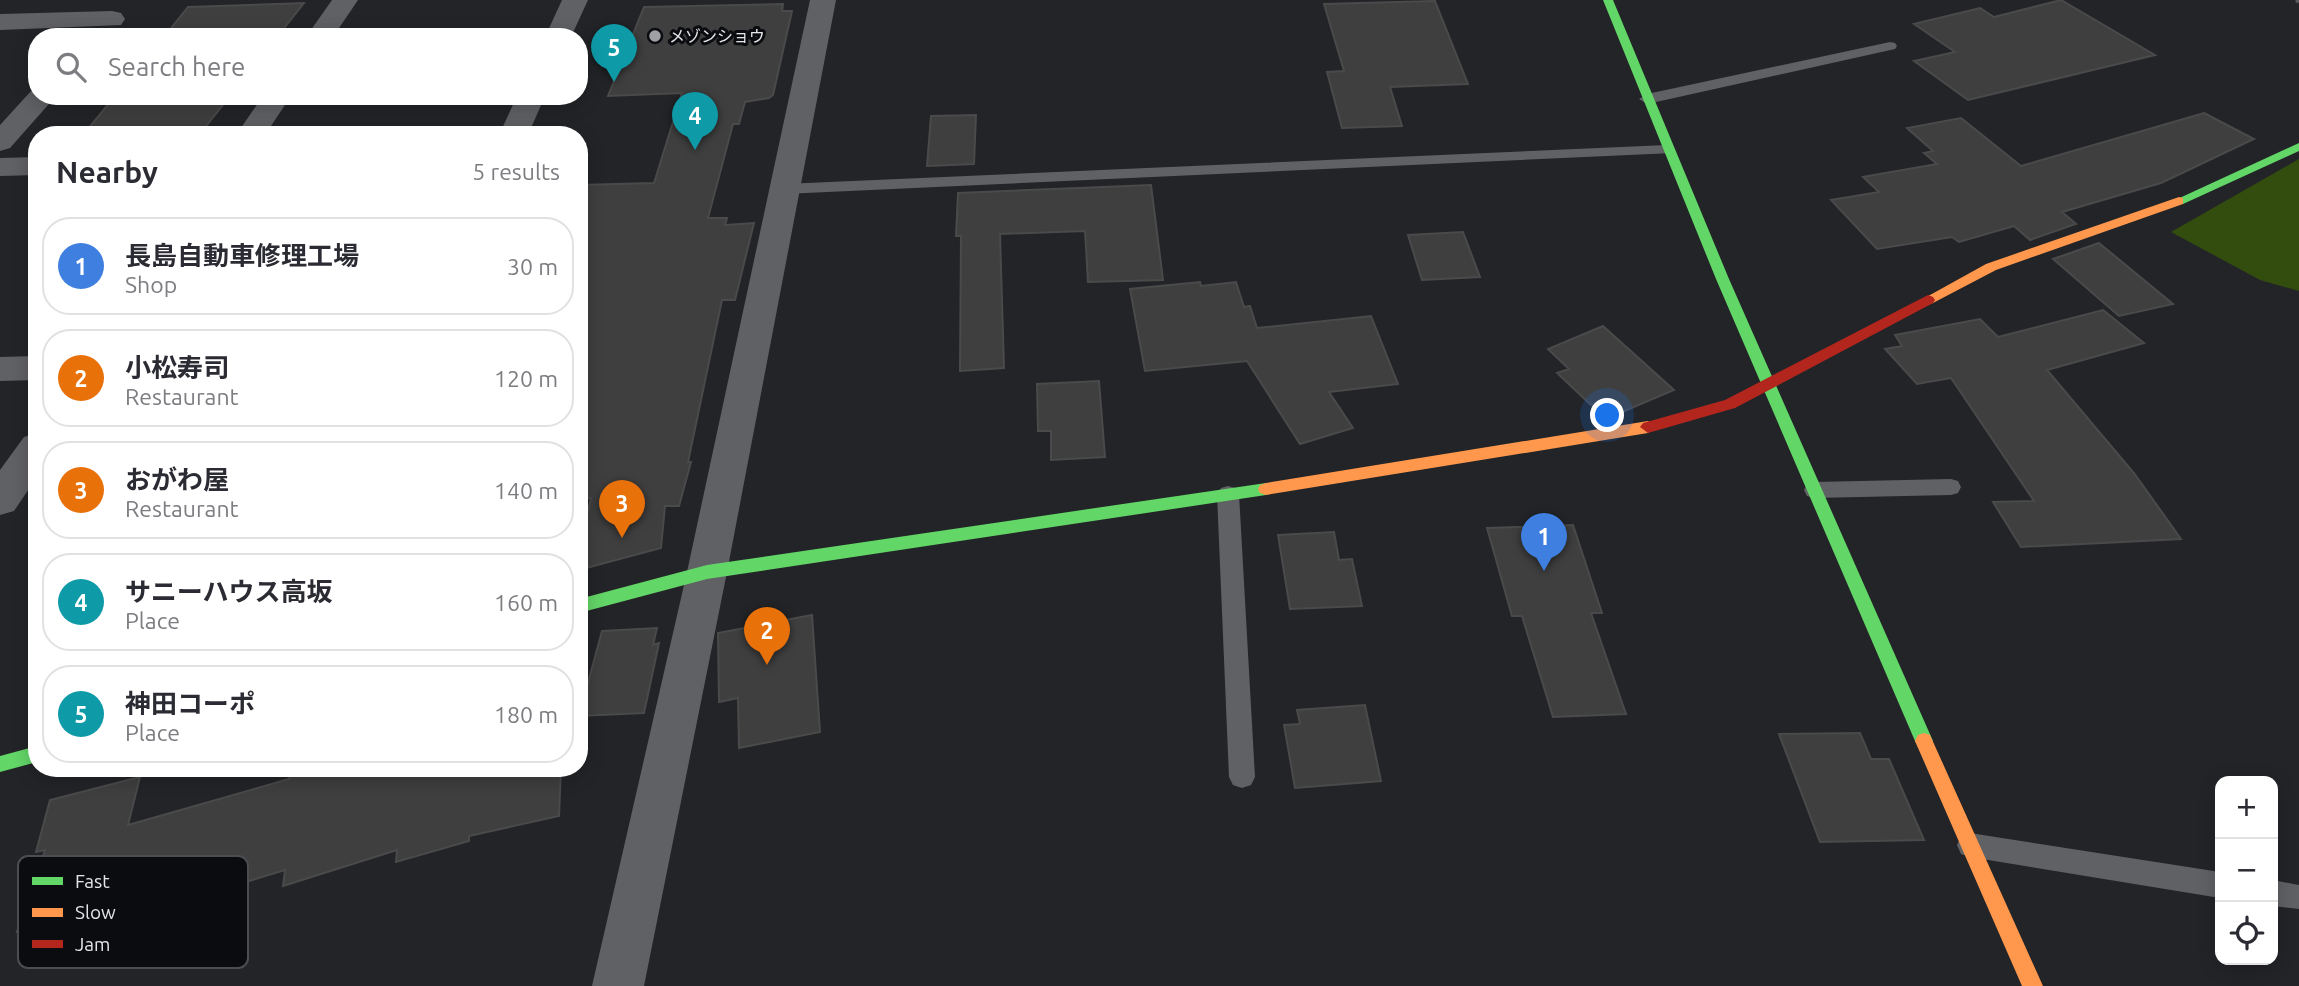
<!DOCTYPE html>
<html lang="en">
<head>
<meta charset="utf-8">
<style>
	body { margin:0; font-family:Ubuntu,"Noto Sans JP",sans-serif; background:#f7f7f7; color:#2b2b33 }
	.controls { position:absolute; right:21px; bottom:21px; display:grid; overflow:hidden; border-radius:14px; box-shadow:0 4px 18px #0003 }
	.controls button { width:63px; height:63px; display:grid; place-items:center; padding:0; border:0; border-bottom:2px solid #e1e1e2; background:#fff; color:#2b2b33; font:35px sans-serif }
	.you { position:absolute; left:1608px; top:416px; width:24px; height:24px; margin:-18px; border:5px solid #fff; border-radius:50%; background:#1a73e8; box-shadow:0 0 0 10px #1a73e833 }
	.badge { display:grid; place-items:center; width:46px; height:46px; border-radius:50%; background:#5f6066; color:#fff; font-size:23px; font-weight:700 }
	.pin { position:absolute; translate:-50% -58px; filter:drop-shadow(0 2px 4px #0008) }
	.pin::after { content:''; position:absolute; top:37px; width:24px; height:21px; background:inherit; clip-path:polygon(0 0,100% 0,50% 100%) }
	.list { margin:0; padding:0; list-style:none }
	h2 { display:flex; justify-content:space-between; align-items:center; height:91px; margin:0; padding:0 28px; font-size:30px }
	h2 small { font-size:23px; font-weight:400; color:#7c7c81 }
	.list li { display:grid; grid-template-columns:46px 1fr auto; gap:21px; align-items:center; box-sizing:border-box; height:98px; margin:0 14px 14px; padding:0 14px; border:2px solid #e1e1e2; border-radius:28px }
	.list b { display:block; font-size:26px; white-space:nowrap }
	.list p { margin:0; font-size:23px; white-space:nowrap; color:#7c7c81 }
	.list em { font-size:23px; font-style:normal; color:#7c7c81 }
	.icon { flex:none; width:38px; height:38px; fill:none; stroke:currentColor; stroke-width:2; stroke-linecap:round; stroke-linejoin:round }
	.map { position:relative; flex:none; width:2299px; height:986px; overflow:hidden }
	.search { position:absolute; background:#fff; box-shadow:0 4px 18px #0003; left:28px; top:28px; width:560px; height:77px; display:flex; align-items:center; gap:18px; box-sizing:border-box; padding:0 24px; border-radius:28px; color:#7c7c81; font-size:26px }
	.panel { position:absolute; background:#fff; box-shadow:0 4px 18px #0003; left:28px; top:126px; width:560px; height:651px; border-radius:28px }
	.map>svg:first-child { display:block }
	.forest { fill:#324d0e }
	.building { fill:#3f3f3f; stroke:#4a4a4b; stroke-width:2 }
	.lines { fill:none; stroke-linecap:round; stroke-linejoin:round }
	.path { stroke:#5a5b5e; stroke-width:3.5; stroke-dasharray:3.5 3.5; stroke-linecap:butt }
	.lane { fill:#606164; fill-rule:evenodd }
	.street { fill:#606164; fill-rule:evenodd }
	.fast { fill:#63d668; fill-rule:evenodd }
	.slow { fill:#ff974d; fill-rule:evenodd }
	.jam { fill:#b3261e; fill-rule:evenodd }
	.poi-dot { fill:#9fa1a5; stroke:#0b0c0f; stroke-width:2.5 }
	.labels { text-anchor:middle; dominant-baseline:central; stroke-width:6; stroke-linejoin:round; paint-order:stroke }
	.far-poi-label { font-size:16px; fill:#e3e5e9; stroke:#0b0c0f; text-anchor:start }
	.key { fill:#0b0c0f; stroke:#4c4d50; stroke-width:2 }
	.key-label { font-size:19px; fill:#e3e5e9 }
</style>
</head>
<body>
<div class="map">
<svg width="2299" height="986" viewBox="0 0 2299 986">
	<rect width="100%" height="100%" fill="#222427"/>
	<path class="forest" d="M2299,159V291L2260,280L2171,232Z"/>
	<path class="building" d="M2061,0L2155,55L1968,100L1914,61L1955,52L1914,24L1980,8L1994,17Z
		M1435,1L1468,84L1390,87L1402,126L1342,128L1327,72L1344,71L1324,4Z
		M304,3L277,37H164L188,7Z
		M783,4L782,11H792L773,95L769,98L745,102L739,124H733L708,218H727L725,225L754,223L735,300H722L688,462H691L679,506H665L661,548L579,570V548L591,498L579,499V185L654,183L682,93L608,96L644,7Z
		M115,96H230L199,135H83Z
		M2204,113L2254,139L2161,183L2062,212L2076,224L2030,240L2014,226L1959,242L1952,237L1877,249L1831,200L1879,192L1863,177L1937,164L1924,153L1933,151L1907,128L1961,118L2021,166Z
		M976,115L974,164L927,166L931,116Z
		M1151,185L1163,280L1088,282L1085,231L1000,234L1004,368L960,371L961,236H956L958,193Z
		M1463,232L1480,277L1422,280L1408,235Z
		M2099,243L2173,304L2119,316L2053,259Z
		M1200,282L1201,286L1236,282L1244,307L1250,306L1257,328L1371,316L1398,384L1329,392L1353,428L1300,444L1247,361L1145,371L1130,289Z
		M2103,310L2144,343L2047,370L2134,473L2181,539L2021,547L1993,502L2034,501L1951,378L1917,384L1885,349L1902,346L1895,335L1980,319L1998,337Z
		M1603,326L1674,390L1622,412L1607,398L1591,405L1557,373L1569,369L1548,349Z
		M1099,381L1105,457L1051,460V431H1038L1037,384Z
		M1573,525L1602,613H1591L1626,714L1553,717L1522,616H1512L1487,528Z
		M1334,532L1339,560L1352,559L1362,606L1290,609L1278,535Z
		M812,615L820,732L739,748L738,698L719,702L718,633Z
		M657,628L653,645L659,643L644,713L579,716L602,631Z
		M1365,705L1381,781L1295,788L1284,725L1300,724L1297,710Z
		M1860,733L1871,759H1889L1924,840L1820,842L1779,734Z
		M294,768H561L559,816L469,836V841L396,862L397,850L283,886L285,870L157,909L158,902L17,932L45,850L36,852L50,800L140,777L128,825L289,779Z"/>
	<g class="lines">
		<path class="path" d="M2296,0L2299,2"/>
		<path class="lane" d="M1890,42L1895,43L1897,46L1895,49L1647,104L1639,99L1647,94Z
			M1667,145L1675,150L1673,153L784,194L776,189L784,184Z
			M1951,479L1958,481L1961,487L1958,493L1951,495L1814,498L1807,496L1804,490L1807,484L1814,482Z
			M1228,486L1235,488L1239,494L1255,777L1251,785L1242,788L1233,785L1229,777L1217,494L1221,488Z
			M1970,833L2220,872V898L1970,857L1961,854L1957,845L1961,836Z
			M2273,880L2299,885V909L2273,906Z"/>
		<path class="street" d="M332,0H358L333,37H306Z
			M562,0H588L571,37H545Z
			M810,0H836L727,572L644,986H592L687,572Z
			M112,11L121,13L125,19L121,25L0,30V14Z
			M37,89V96H56L10,148L0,151V125L32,90Z
			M263,96H291L265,135H236Z
			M517,96H545L528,135H499Z
			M37,157V175L0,176V158Z
			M37,356V380L0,381V357Z
			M37,433V477L14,511L0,515V470L24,437Z"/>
		<path class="fast" d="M1603,0H1613L1729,279L1933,741L1930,747L1924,749L1918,747L1915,741L1716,279Z
			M2299,143V151L2183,204H2175L2173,201Z
			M1266,483L1272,485L1274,489L1272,493L1266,495L707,579L579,613V599L707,565Z
			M37,746V762L0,772V756Z"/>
		<path class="slow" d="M2179,197L2183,198V204L1996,270L1933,303L1928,305L1921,300L1986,264Z
			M1648,421L1656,427L1648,433L1266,495L1260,493L1258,489L1260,485L1266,483Z
			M1924,733L1930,735L2043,986H2022L1915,741L1918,735Z"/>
		<path class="jam" d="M1928,295L1933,297L1935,300L1933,303L1735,408L1648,433L1640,427L1643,423L1725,400Z"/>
	</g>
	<circle class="poi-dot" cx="655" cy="36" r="7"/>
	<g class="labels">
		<g class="far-poi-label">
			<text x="669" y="36">メゾンショウ</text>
		</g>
	</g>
	<rect x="18" y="856" width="230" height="112" rx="10" class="key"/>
	<rect x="32" y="877" width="31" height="8" fill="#63d668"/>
	<rect x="32" y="908" width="31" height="9" fill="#ff974d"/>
	<rect x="32" y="940" width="31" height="8" fill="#b3261e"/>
	<g class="key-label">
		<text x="75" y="888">Fast</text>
		<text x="75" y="919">Slow</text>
		<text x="75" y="951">Jam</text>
	</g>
</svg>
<div class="controls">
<button>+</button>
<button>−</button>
<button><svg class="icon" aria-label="locate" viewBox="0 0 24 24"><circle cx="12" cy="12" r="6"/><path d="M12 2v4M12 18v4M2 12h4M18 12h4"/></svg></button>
</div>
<div class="you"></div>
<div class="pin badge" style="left:1544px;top:571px;background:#3f7fe0">1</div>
<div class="pin badge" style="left:767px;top:665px;background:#e8710a">2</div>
<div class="pin badge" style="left:622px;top:538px;background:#e8710a">3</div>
<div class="pin badge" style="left:695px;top:150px;background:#0f9aa8">4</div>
<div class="pin badge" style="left:614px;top:82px;background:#0f9aa8">5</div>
<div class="search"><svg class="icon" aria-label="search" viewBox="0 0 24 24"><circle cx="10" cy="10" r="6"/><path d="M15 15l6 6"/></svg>Search here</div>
<section class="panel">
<h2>Nearby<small>5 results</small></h2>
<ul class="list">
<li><span class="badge" style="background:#3f7fe0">1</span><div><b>長島自動車修理工場</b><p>Shop</p></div><em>30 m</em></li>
<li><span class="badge" style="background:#e8710a">2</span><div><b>小松寿司</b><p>Restaurant</p></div><em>120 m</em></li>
<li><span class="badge" style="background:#e8710a">3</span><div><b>おがわ屋</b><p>Restaurant</p></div><em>140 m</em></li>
<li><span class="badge" style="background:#0f9aa8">4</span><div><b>サニーハウス高坂</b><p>Place</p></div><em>160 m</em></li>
<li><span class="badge" style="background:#0f9aa8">5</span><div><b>神田コーポ</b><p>Place</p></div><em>180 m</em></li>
</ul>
</section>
</div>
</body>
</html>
